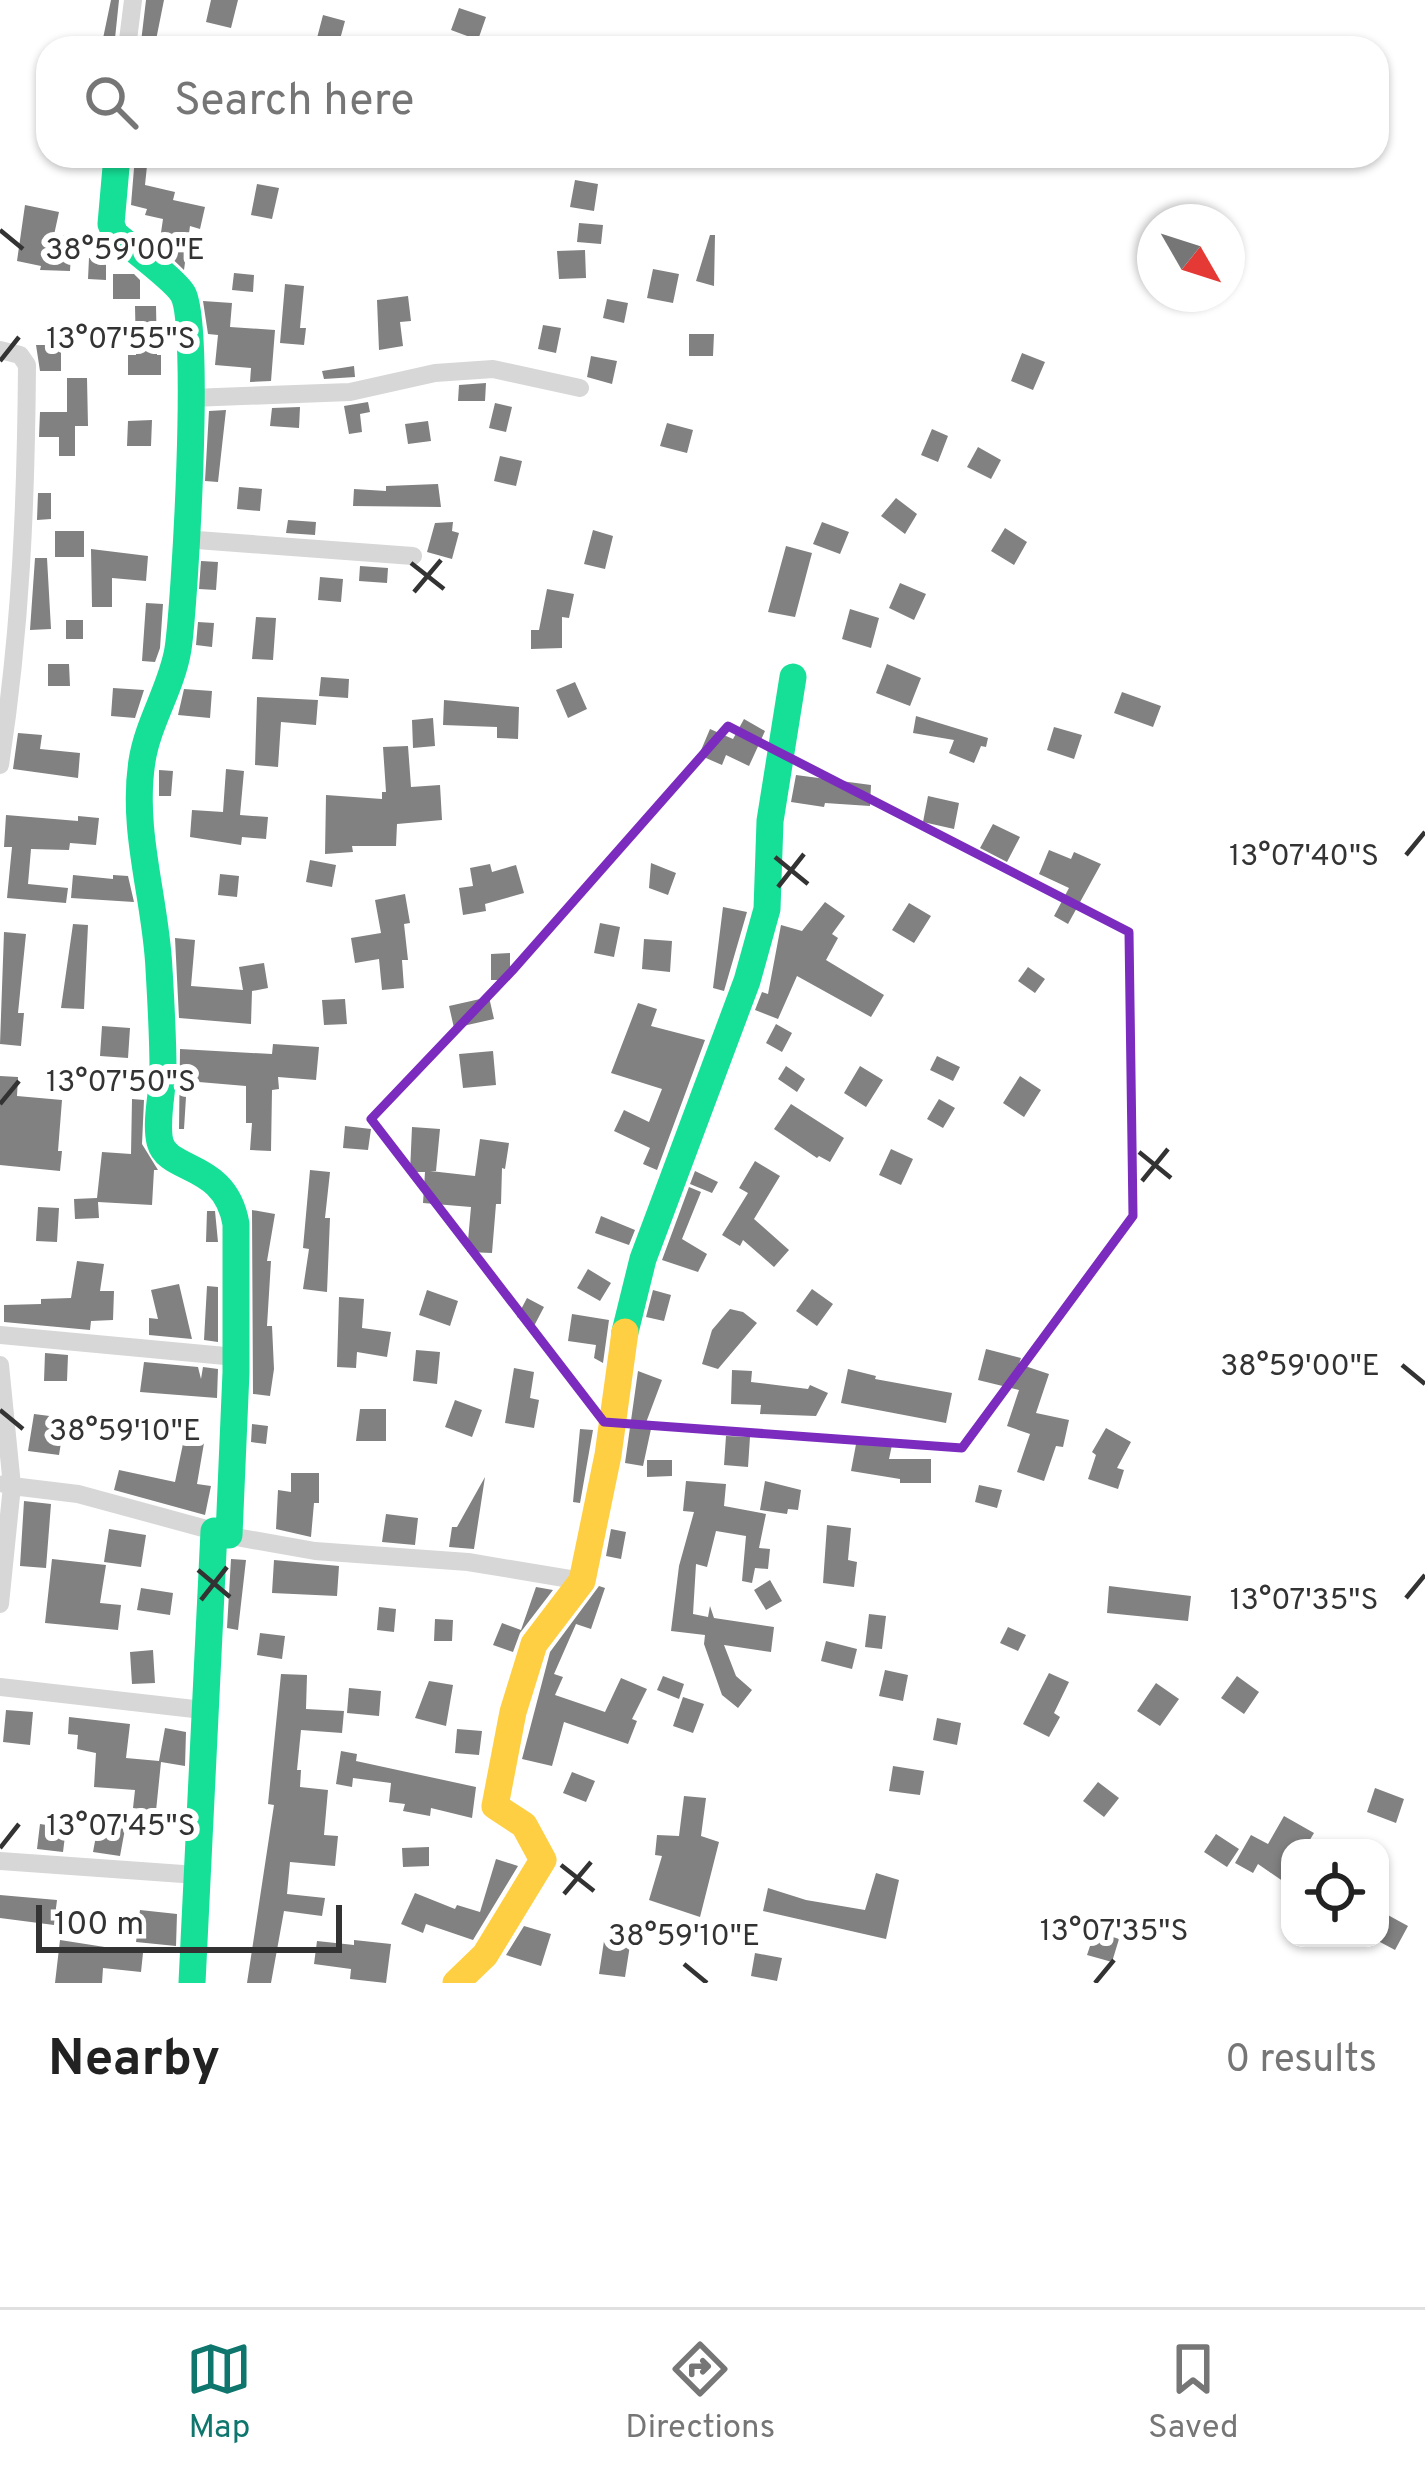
<!DOCTYPE html>
<html lang="en">
<head>
<meta charset="utf-8">
<style>
	body { margin:0; font-family:Overpass,sans-serif; background:#f2f2f2; color:#222 }
	.controls { position:absolute; right:36px; bottom:36px; display:grid; overflow:hidden; border-radius:24px; box-shadow:0 3px 9px #0004 }
	.controls button { width:108px; height:108px; display:grid; place-items:center; padding:0; border:0; border-bottom:3px solid #e0e0e0; background:#fff; color:#222; font:60px sans-serif }
	.compass { position:absolute; left:1137px; top:204px; width:108px; height:108px; border-radius:50%; background:#fff; box-shadow:0 3px 9px #0004; rotate:129deg }
	.scale { position:absolute; left:36px; bottom:30px; width:306px; box-sizing:border-box; padding-left:12px; border:6px solid #333; border-top:0; font-size:33px; line-height:42px; white-space:nowrap; color:#333; -webkit-text-stroke:9px #fff; paint-order:stroke }
	.list { margin:0; padding:0; list-style:none }
	h2 { display:flex; justify-content:space-between; align-items:center; height:156px; margin:0; padding:0 48px; font-size:51px }
	h2 small { font-size:39px; font-weight:400; color:#767676 }
	.icon { flex:none; width:66px; height:66px; fill:none; stroke:currentColor; stroke-width:2; stroke-linecap:round; stroke-linejoin:round }
	.map { position:relative; flex:none; width:1425px; height:1983px; overflow:hidden }
	.search { position:absolute; background:#fff; box-shadow:0 3px 9px #0004; left:36px; right:36px; top:36px; height:132px; display:flex; align-items:center; gap:30px; box-sizing:border-box; padding:0 42px; border-radius:36px; color:#767676; font-size:45px }
	.sheet { height:324px; background:#fff }
	nav { display:flex; justify-content:space-around; align-items:center; box-sizing:border-box; height:168px; border-top:3px solid #e0e0e0; background:#fff; font-size:33px; color:#767676 }
	nav a { display:grid; justify-items:center; gap:6px }
	nav .on { color:#0f766e }
	.map>svg:first-child { display:block }
	.building { fill:#818181 }
	.lines { fill:none; stroke-linecap:round; stroke-linejoin:round }
	.street { stroke:#d7d7d7; stroke-width:18 }
	.fast { stroke:#16e098; stroke-width:27 }
	.slow { stroke:#ffcf43; stroke-width:27 }
	.marked { fill:none; stroke:#7b2cbf; stroke-width:9; stroke-linejoin:round }
	.ticks { fill:none; stroke:#333; stroke-width:4.5 }
	.ticks-label { font-size:30px; text-anchor:middle; fill:#333; stroke:#fff; stroke-width:12; stroke-linejoin:round; paint-order:stroke }
</style>
</head>
<body>
<div class="map">
<svg width="1425" height="1983" viewBox="0 0 1425 1983">
	<rect width="100%" height="100%" fill="#fff"/>
	<path class="building" d="M111,0H119L114,48H101Z
		M146,0H164L155,45L141,42Z
		M211,0H238L231,28L206,22Z
		M459,8L486,17L478,40L451,30Z
		M323,15L345,21L339,43L317,38Z
		M135,156H148L145,185L175,192L173,200L205,207L200,229L190,226L184,270L159,246L163,219L145,215L147,209L131,205Z
		M575,180L598,184L594,211L570,207Z
		M257,184L279,188L272,219L251,215Z
		M25,205L59,212L54,235L72,236L70,271L40,270L41,266L17,261Z
		M579,223L603,225L601,244L577,242Z
		M710,235H715L714,286L696,281Z
		M585,250L586,278L559,279L557,251Z
		M89,258H106V280L88,279Z
		M653,269L679,274L673,303L647,298Z
		M234,273L254,275L253,292L232,290Z
		M113,274H134L140,280V299H113Z
		M285,284L304,286L300,328H306L304,345L280,343Z
		M408,296L411,321L400,322L403,346L379,350L377,300Z
		M607,299L628,303L624,323L603,318Z
		M203,301L232,303L230,327L275,330L271,381L250,382L251,368L215,365L218,335L208,334Z
		M135,306H156L157,355H161V375H128V355H136Z
		M543,325L561,328L556,353L538,349Z
		M689,334H714L713,356H689Z
		M36,345H61V371H40Z
		M1022,353L1045,362L1033,390L1011,381Z
		M591,356L617,361L612,384L587,377Z
		M354,366L355,377L324,379L322,371Z
		M67,378H87L88,426H75V456H59V437H39L40,412H67Z
		M486,383L485,401H458L459,385Z
		M368,402L370,412L360,414L362,432L349,434L344,406Z
		M495,403L512,407L506,432L489,428Z
		M300,407L299,428L270,426L272,408Z
		M226,410L218,482L205,481L209,411Z
		M152,420L151,446H127L128,421Z
		M428,421L431,441L408,444L405,424Z
		M667,423L693,430L687,453L660,446Z
		M932,429L948,436L938,462L921,455Z
		M978,447L1001,460L991,479L967,467Z
		M500,456L522,461L516,486L494,481Z
		M438,484L441,507L353,506L354,489L386,491V486Z
		M239,487L262,489L260,511L237,509Z
		M38,493H51V519L37,520Z
		M896,498L917,514L905,534L881,516Z
		M288,520L316,522L315,535L286,533Z
		M453,522L452,531L459,533L452,559L427,552L435,523Z
		M822,522L849,532L840,554L813,544Z
		M1005,528L1027,542L1014,565L991,551Z
		M593,530L613,536L605,569L584,564Z
		M55,531H84V557H55Z
		M786,546L812,553L795,617L768,612Z
		M91,549L148,556L146,581L112,578V607H92Z
		M35,558H47L51,629L30,630Z
		M201,561L218,562L216,590L199,589Z
		M360,566L388,568L387,583L359,581Z
		M320,577L343,579L341,602L318,600Z
		M900,583L926,594L914,620L889,608Z
		M547,589L574,594L569,618L562,617V648L531,649V630H539Z
		M146,603L163,604L160,648L155,662L142,661Z
		M850,609L879,618L871,648L842,639Z
		M256,617L276,618L273,660L252,659Z
		M66,620H83V639H66Z
		M198,622L214,623L212,647L196,645Z
		M48,664H69L70,686H48Z
		M887,664L921,678L910,706L876,693Z
		M321,677L349,679L348,698L319,696Z
		M575,682L587,709L568,718L556,690Z
		M113,688L144,690L135,718L111,716Z
		M184,689L212,691L210,718L178,715Z
		M1122,692L1161,706L1153,727L1114,713Z
		M257,697L318,700L316,725L281,722L278,767L255,765Z
		M444,700L519,707L518,739L497,738V727L443,725Z
		M916,716L988,738L986,747L981,746L974,763L949,753L954,740L913,733Z
		M433,718L435,746L413,748L412,720Z
		M744,719L765,731L749,766L726,755L722,765L699,755L710,729L733,739Z
		M1054,727L1082,735L1074,759L1047,750Z
		M18,733L42,735L40,749L80,753L78,778L13,769Z
		M408,746L411,787L440,785L442,820L397,824L396,846H352L353,852L325,854L326,795L382,799V792H386L383,747Z
		M226,769L244,771L240,815L268,817L266,839L242,837L241,845L190,837L192,810L223,812Z
		M159,770L173,771L171,796H159Z
		M796,775L871,785L870,806L825,803L824,807L791,802Z
		M928,796L959,803L954,829L923,822Z
		M6,815L78,821V816L99,818L96,845L70,843L69,850L31,849L28,884L68,888L66,903L7,898L12,847H4Z
		M993,824L1020,837L1007,862L980,848Z
		M1049,850L1071,859L1074,852L1101,864L1068,924L1054,916L1069,888L1039,874Z
		M310,860L336,865L332,887L306,882Z
		M651,863L676,873L668,895L649,888Z
		M490,864L492,872L516,865L524,893L485,904L486,911L463,915L459,888L473,886L470,868Z
		M220,874L239,876L237,897L218,895Z
		M73,875L113,879V875L128,876L134,902L71,898Z
		M405,894L410,923L404,924L408,960H402L404,988L382,990L379,959L355,963L351,938L381,933L375,900Z
		M825,902L845,916L832,934L838,938L826,960L884,995L871,1017L797,976L778,1019L755,1010L762,992L768,994L781,925L802,931Z
		M909,903L931,916L914,943L892,930Z
		M723,907L747,912L724,991L713,988Z
		M600,923L620,927L614,957L594,953Z
		M73,924L88,925L84,1009L61,1008Z
		M4,932L26,934L18,1013H24L21,1046L0,1044Z
		M175,938L195,940L191,986L243,990L239,967L264,963L268,988L252,991L251,1024L179,1018Z
		M644,939L672,941L670,972L642,969Z
		M510,953V980H491V954Z
		M1028,967L1045,979L1035,993L1018,981Z
		M489,997L494,1019L454,1028L449,1006Z
		M345,999L347,1024L324,1025L322,1000Z
		M638,1003L657,1009L651,1026L705,1040L657,1170L643,1164L650,1148L614,1131L624,1110L649,1122L662,1089L611,1073Z
		M776,1024L792,1033L782,1052L766,1043Z
		M102,1026L130,1028L128,1058L100,1056Z
		M273,1044L319,1047L316,1080L278,1077L279,1089L272,1090L271,1151L250,1150L252,1123H246V1086L187,1081L184,1129H179L180,1049L272,1054Z
		M493,1051L496,1085L463,1088L459,1054Z
		M937,1056L960,1067L953,1081L930,1070Z
		M786,1066L805,1079L797,1092L778,1079Z
		M860,1066L883,1080L866,1107L844,1093Z
		M0,1076L18,1077L17,1096L62,1100L58,1151H62L60,1171L0,1165Z
		M1020,1076L1041,1090L1024,1117L1003,1103Z
		M132,1099L144,1100L142,1144L158,1170H154L152,1205L98,1202L99,1218L75,1219L74,1199L97,1198L102,1152L131,1154Z
		M939,1099L955,1108L943,1128L927,1119Z
		M791,1104L844,1138L830,1162L819,1156L817,1158L774,1129Z
		M345,1126L371,1129L368,1150L343,1148Z
		M412,1127L440,1129L436,1171H430L475,1176L480,1139L509,1143L505,1169L502,1168L501,1204H496L492,1253L467,1252L471,1207L423,1203L425,1172H410Z
		M891,1149L913,1159L901,1185L879,1175Z
		M755,1161L780,1176L754,1219L789,1250L774,1267L743,1240L740,1246L722,1235L748,1193L739,1188Z
		M310,1170L330,1172L325,1218H330L327,1292L303,1289L309,1249L303,1248Z
		M695,1171L718,1182L712,1193L690,1184Z
		M689,1187L701,1192L682,1239L707,1254L698,1272L662,1260Z
		M38,1207L59,1208L57,1242L36,1241Z
		M252,1210L275,1214L267,1261H271L267,1326H272L274,1369L270,1396L253,1394Z
		M207,1211H215L218,1242H206Z
		M601,1216L635,1230L629,1245L595,1233Z
		M77,1261L104,1264L100,1291H114L113,1320L91,1321L90,1330L4,1322V1305L41,1304V1299L71,1298Z
		M588,1269L611,1283L600,1301L577,1288Z
		M179,1284L192,1339L149,1335V1318L158,1319L151,1290Z
		M207,1286L218,1287V1342L204,1340Z
		M812,1289L833,1304L817,1326L796,1311Z
		M427,1290L458,1301L450,1326L419,1315Z
		M653,1290L671,1295L664,1321L646,1317Z
		M339,1297L364,1299L362,1328L391,1332L387,1357L357,1352L356,1368L337,1367Z
		M527,1298L544,1307L534,1326L517,1317Z
		M730,1309L743,1312L757,1323L718,1369L702,1364L712,1330Z
		M572,1314L609,1320L603,1363L594,1358L596,1345L568,1341Z
		M986,1349L1021,1358L1019,1364L1049,1374L1036,1413L1069,1420L1063,1447L1056,1446L1044,1481L1017,1472L1030,1434L1007,1426L1019,1390L978,1380Z
		M416,1350L440,1352L437,1384L413,1381Z
		M45,1353L68,1355L67,1381H44Z
		M144,1362L198,1367L201,1379L203,1367L218,1369L217,1398L140,1392Z
		M514,1368L534,1372L530,1398L539,1400L534,1428L505,1423Z
		M848,1369L876,1376L875,1379L952,1393L946,1423L841,1403Z
		M732,1370L752,1371L751,1382L808,1389L810,1385L828,1393L816,1416L760,1414L761,1405L731,1404Z
		M638,1371L662,1380L644,1428L651,1429L643,1466L625,1463Z
		M455,1400L482,1410L472,1437L445,1427Z
		M360,1409H386V1441H356Z
		M34,1414L65,1418L59,1455L28,1451Z
		M252,1424L268,1426L266,1444L251,1442Z
		M1106,1428L1131,1442L1117,1468L1124,1470L1118,1489L1088,1479L1096,1455L1092,1452Z
		M580,1429L593,1430L580,1503L573,1502Z
		M726,1436L750,1437L748,1467L724,1465Z
		M184,1439L204,1443L197,1484L211,1486L205,1515L114,1490L119,1470L175,1482Z
		M857,1439L892,1445L889,1459H931V1483H900V1479L851,1471Z
		M647,1460H672V1476L647,1477Z
		M291,1473H319V1503H314L311,1537L276,1529L278,1490L291,1492Z
		M485,1477L474,1549L449,1547L452,1527H457Z
		M686,1481L726,1484L724,1506L766,1514L759,1548L770,1549L768,1569L755,1568L752,1583L742,1581L746,1536L716,1531L707,1567L696,1564L693,1614L708,1617L710,1606L714,1618L774,1627L771,1652L724,1645L736,1676L752,1690L738,1708L722,1695L704,1644L705,1635L671,1631L679,1566L694,1512L683,1511Z
		M765,1481L801,1490L798,1510L788,1509L787,1514L760,1510Z
		M979,1485L1002,1490L997,1508L975,1502Z
		M24,1501L51,1504L46,1568L20,1566Z
		M386,1514L418,1518L415,1545L382,1542Z
		M827,1525L851,1528L848,1560L857,1562L854,1587L823,1583Z
		M109,1529L146,1535L141,1567L104,1562Z
		M611,1529L626,1532L621,1559L606,1556Z
		M52,1559L106,1565L100,1603L121,1605L118,1630L45,1623Z
		M231,1559L246,1560L238,1630L227,1628Z
		M274,1560L339,1566L337,1596L272,1593Z
		M770,1580L782,1601L766,1610L754,1590Z
		M599,1586L605,1588L591,1629L576,1624L554,1674L563,1677L555,1695L605,1712L621,1678L647,1689L632,1719L637,1721L628,1744L564,1722L552,1766L522,1759L550,1652Z
		M1109,1586L1191,1596L1188,1621L1107,1613Z
		M536,1587L553,1590L520,1633L513,1652L493,1645L502,1623L521,1630Z
		M141,1588L173,1593L170,1615L137,1610Z
		M379,1607L396,1609L394,1632L377,1630Z
		M869,1614L886,1616L882,1649L865,1647Z
		M435,1619L453,1620L452,1641H434Z
		M1008,1627L1026,1635L1018,1651L1000,1643Z
		M260,1633L285,1636L282,1659L257,1655Z
		M826,1641L857,1649L852,1669L821,1661Z
		M153,1650L155,1683L132,1684L130,1652Z
		M885,1670L908,1675L903,1701L879,1696Z
		M1049,1673L1069,1682L1054,1713L1060,1717L1049,1737L1023,1724Z
		M281,1674L307,1675L306,1709L344,1711L342,1733L301,1730L297,1770H301L300,1787L328,1790L324,1835L338,1836L335,1866L290,1862L287,1894L325,1898L322,1916L284,1911L271,1983H247L274,1805L268,1804Z
		M663,1676L684,1684L679,1699L657,1690Z
		M1237,1676L1259,1692L1244,1714L1221,1698Z
		M429,1681L453,1685L446,1726L415,1718Z
		M1156,1683L1179,1699L1160,1726L1137,1711Z
		M349,1688L381,1691L379,1716L347,1713Z
		M683,1697L704,1704L693,1733L673,1726Z
		M6,1710L33,1712L30,1745L3,1742Z
		M69,1717L130,1724L126,1758L159,1761L165,1728L186,1732L185,1766L161,1762L156,1811L133,1808L135,1790L94,1787L96,1753L77,1749L78,1735L68,1734Z
		M937,1718L961,1723L957,1745L933,1740Z
		M457,1729L482,1731L479,1755L455,1753Z
		M341,1751L357,1754L356,1761L476,1787L472,1818L431,1808L430,1816L403,1811L405,1804L389,1802L391,1783L353,1778L352,1787L336,1784Z
		M893,1766L924,1771L920,1795L889,1791Z
		M572,1772L595,1781L586,1802L563,1793Z
		M1098,1782L1119,1798L1104,1817L1083,1801Z
		M1375,1788L1404,1799L1396,1823L1367,1812Z
		M684,1796L706,1798L701,1836L719,1842L700,1917L649,1900L662,1856L655,1855L657,1835L679,1836Z
		M1284,1816L1314,1833L1305,1848H1290V1886L1258,1864L1253,1873L1235,1863L1251,1835L1268,1844Z
		M40,1824L66,1828L63,1852L37,1849Z
		M98,1825L125,1829L120,1856L93,1852Z
		M1216,1834L1239,1849L1227,1867L1204,1852Z
		M429,1847V1866L403,1867L402,1848Z
		M496,1859L518,1866L473,1940L426,1924L423,1933L401,1924L415,1893L455,1909L457,1905L480,1912Z
		M876,1873L899,1880L886,1939L763,1911L768,1888L806,1900L865,1910Z
		M0,1895L57,1900L54,1925L0,1918Z
		M140,1910L177,1914L176,1946L136,1942Z
		M1386,1914L1408,1926L1395,1950L1380,1942V1925Z
		M524,1926L551,1934L541,1966L506,1955Z
		M1095,1931L1119,1939L1112,1962L1087,1955Z
		M60,1940L143,1953L141,1972L103,1968L102,1983H55Z
		M354,1940L391,1944L386,1983L350,1979L351,1969L314,1964L317,1941L354,1945Z
		M604,1941L630,1945L625,1977L599,1974Z
		M755,1953L782,1958L777,1981L751,1976Z"/>
	<g class="lines">
		<path class="street" d="M127,48L133,0
			M0,350L20,355L27,365C26,502 21,629 0,765
			M191,398L350,392L435,373L493,369L580,388
			M183,539L413,556
			M0,1335L236,1357
			M0,1365L12,1486L78,1494L236,1537L315,1551L468,1562L582,1581
			M0,1604L12,1486L4,1484
			M0,1687L203,1710
			M0,1861L197,1875"/>
		<path class="fast" d="M117,156L111,224L115,234C130,247 175,280 183,294C201,326 185,601 178,649C172,687 148,722 142,761C131,831 156,900 159,969C161,1003 163,1036 163,1070C163,1091 155,1121 160,1142C168,1173 225,1161 236,1224V1372L229,1535
			M625,1332L643,1259L747,981L767,909L770,821L793,677
			M192,1983L214,1531"/>
		<path class="slow" d="M456,1983L485,1955L543,1860L524,1825L495,1806L513,1712L534,1644L582,1581L608,1455L625,1332"/>
	</g>
	<path class="marked" d="M728,726L1129,932L1133,1216L962,1448L604,1422L371,1119L512,971Z"/>
	<path class="ticks" d="M0,230L23,249M0,361L19,337M411,563L444,589M414,592L441,560M1406,855L1425,832M775,857L808,884M778,887L804,854M0,1104L19,1081M1139,1152L1171,1178M1142,1181L1168,1149M1402,1365L1425,1384M0,1410L23,1429M198,1570L230,1597M1406,1598L1425,1575M201,1600L227,1567M0,1848L19,1824M561,1865L594,1891M564,1894L591,1862M684,1964L707,1983M1095,1983L1114,1960"/>
	<g class="ticks-label">
		<text x="125" y="259">38°59'00"E</text>
		<text x="121" y="348">13°07'55"S</text>
		<text x="1304" y="865">13°07'40"S</text>
		<text x="121" y="1091">13°07'50"S</text>
		<text x="1300" y="1375">38°59'00"E</text>
		<text x="125" y="1440">38°59'10"E</text>
		<text x="1304" y="1609">13°07'35"S</text>
		<text x="121" y="1835">13°07'45"S</text>
		<text x="1114" y="1940">13°07'35"S</text>
		<text x="684" y="1945">38°59'10"E</text>
	</g>
</svg>
<div class="controls">
<button><svg class="icon" aria-label="locate" viewBox="0 0 24 24"><circle cx="12" cy="12" r="6"/><path d="M12 2v4M12 18v4M2 12h4M18 12h4"/></svg></button>
</div>
<svg class="compass" viewBox="-18 -18 36 36"><path d="M0-13l5 13h-10z" fill="#e53935"/><path d="M0 13l5-13h-10z" fill="#767676"/></svg>
<div class="scale">100 m</div>
<div class="search"><svg class="icon" aria-label="search" viewBox="0 0 24 24"><circle cx="10" cy="10" r="6"/><path d="M15 15l6 6"/></svg>Search here</div>
</div>
<section class="sheet">
<h2>Nearby<small>0 results</small></h2>
<ul class="list">
</ul>
</section>
<nav>
<a class="on"><svg class="icon" aria-label="map" viewBox="0 0 24 24"><path d="M3 6l6-2 6 2 6-2v14l-6 2-6-2-6 2zM9 4v14M15 6v14"/></svg>Map</a>
<a><svg class="icon" aria-label="directions" viewBox="0 0 24 24"><path d="M12 3l9 9-9 9-9-9zM9 14v-3h6M13 9l2 2-2 2"/></svg>Directions</a>
<a><svg class="icon" aria-label="saved" viewBox="0 0 24 24"><path d="M7 4h10v16l-5-4-5 4z"/></svg>Saved</a>
</nav>
</body>
</html>
